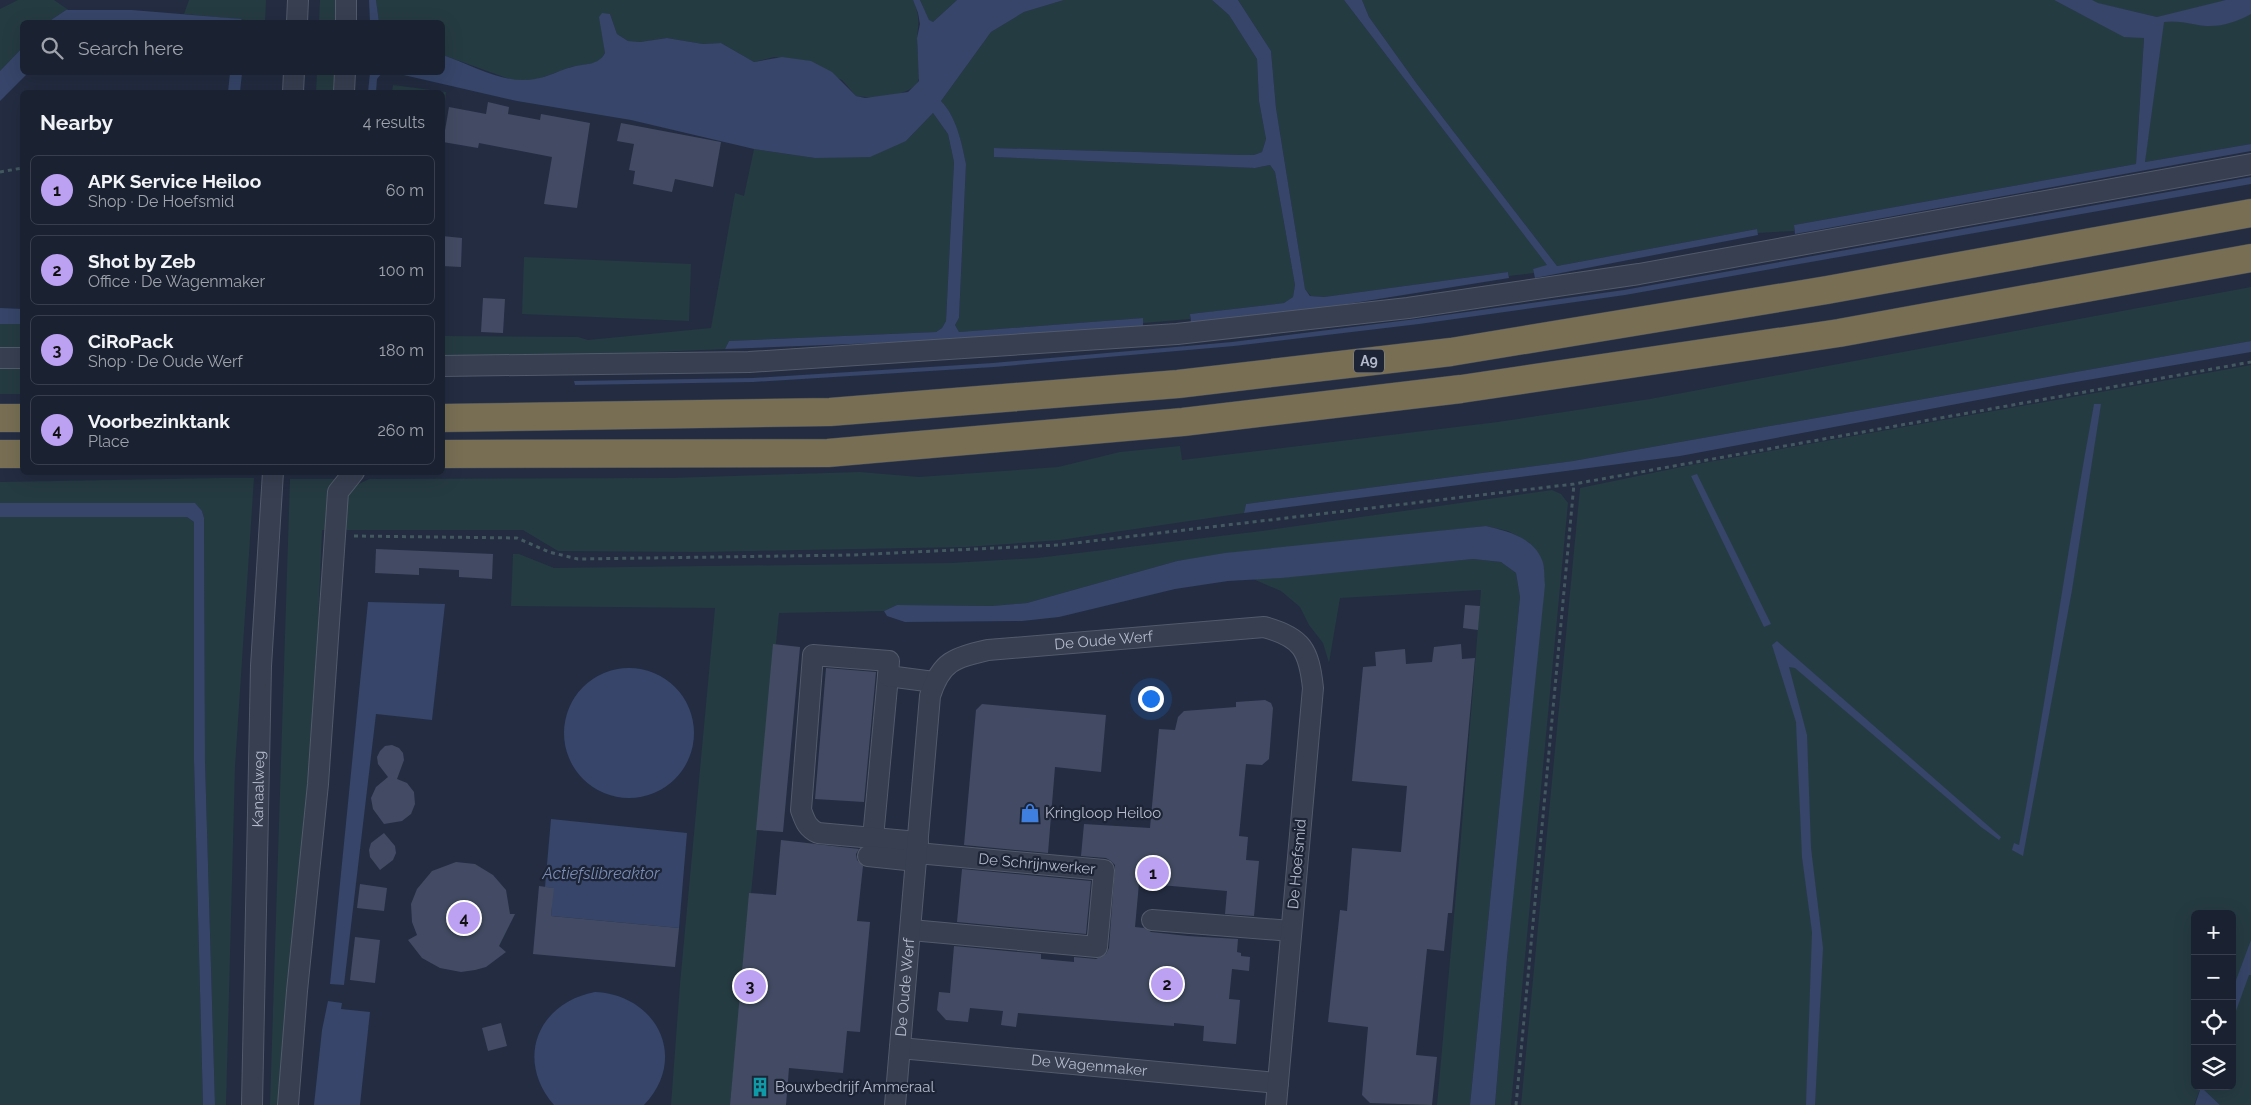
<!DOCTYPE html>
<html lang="en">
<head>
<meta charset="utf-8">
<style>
	body { margin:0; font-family:Raleway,sans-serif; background:#272e3d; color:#f1f3f6 }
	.controls { position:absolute; right:15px; bottom:15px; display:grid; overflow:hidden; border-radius:8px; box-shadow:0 5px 20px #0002 }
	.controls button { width:45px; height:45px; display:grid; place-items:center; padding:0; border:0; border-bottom:1px solid #383e4d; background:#1a2131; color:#f1f3f6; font:25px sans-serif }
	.you { position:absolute; left:1150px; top:698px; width:18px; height:18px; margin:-12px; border:4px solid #fff; border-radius:50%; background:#1a73e8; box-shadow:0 0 0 8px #1a73e833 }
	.badge { display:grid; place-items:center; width:32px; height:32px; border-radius:50%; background:#bca0f2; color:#111; font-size:16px; font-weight:700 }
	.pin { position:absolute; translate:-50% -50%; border:2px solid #fff; box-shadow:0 1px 5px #0006 }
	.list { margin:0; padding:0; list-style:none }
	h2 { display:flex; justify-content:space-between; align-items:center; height:65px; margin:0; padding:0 20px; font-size:21px }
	h2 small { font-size:16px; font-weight:400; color:#9fa3ab }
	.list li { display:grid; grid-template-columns:32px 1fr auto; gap:15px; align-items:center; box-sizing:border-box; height:70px; margin:0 10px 10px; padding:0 10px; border:1px solid #383e4d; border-radius:8px }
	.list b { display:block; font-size:19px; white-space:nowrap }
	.list p { margin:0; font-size:16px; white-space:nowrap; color:#9fa3ab }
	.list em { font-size:16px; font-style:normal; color:#9fa3ab }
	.icon { flex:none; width:28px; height:28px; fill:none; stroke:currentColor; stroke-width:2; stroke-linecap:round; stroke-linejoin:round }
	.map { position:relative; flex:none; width:2251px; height:1105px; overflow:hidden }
	.search { position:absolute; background:#1a2131; box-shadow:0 5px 20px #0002; left:20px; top:20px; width:425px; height:55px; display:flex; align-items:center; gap:12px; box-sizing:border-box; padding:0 18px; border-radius:8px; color:#9fa3ab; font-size:19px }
	.panel { position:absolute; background:#1a2131; box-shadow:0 5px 20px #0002; left:20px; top:90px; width:425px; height:385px; border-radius:8px }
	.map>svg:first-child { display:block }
	.green { fill:#253b42; fill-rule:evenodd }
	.water { fill:#364569 }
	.building { fill:#424b63 }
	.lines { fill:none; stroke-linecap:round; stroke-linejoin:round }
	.minor-casing { stroke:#525a6b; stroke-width:22 }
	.highway-casing { stroke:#3f4758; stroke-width:29 }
	.path { stroke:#43585f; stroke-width:3; stroke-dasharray:4 4; stroke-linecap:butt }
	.minor { stroke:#373f51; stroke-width:20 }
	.highway { stroke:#776e54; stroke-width:28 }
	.labels { text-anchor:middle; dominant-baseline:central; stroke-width:4.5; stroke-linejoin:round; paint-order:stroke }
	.shield { fill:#1c2436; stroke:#868d9e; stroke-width:1 }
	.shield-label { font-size:14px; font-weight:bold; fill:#b4bacb }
	.street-label { font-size:15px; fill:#b4bacb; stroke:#1c2436 }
	.poi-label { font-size:15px; fill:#b4bacb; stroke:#1c2436; text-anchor:start }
	.water-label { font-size:16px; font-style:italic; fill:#7a8cb5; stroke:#1c2436 }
</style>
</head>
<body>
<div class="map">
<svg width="2251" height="1105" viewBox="0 0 2251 1105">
	<rect width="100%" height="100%" fill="#232c41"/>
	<path class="green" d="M18,0H54L70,11L66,10L48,22H22V48L0,71V9Z
		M189,0H266L265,22L184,14Z
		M320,0H338L337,22H319Z
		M376,0H913C922,21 917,24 917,45C917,55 922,69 919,79C914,97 871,99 856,96L842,80L792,59L774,57L754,62L721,43L703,44L667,38L640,42L628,41L617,34L610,14L604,37L605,53L599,62L571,67L538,79L515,81L443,55L442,22H379Z
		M920,0H957L933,22L929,21Z
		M1064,0H1212L1229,15L1257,59L1259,101L1266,139L1262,152L1254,155H1241L995,148L994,157L1255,168L1270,165L1275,172L1295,285L1293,297L1284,303L1190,314V319L1143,323V318L959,332L955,325L959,318L966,164C962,144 956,116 941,101L991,32L1024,12Z
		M1238,0H1344L1548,266L1533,269L1534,273L1509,276L1508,272L1324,297L1311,296L1305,289L1276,108L1271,51Z
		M1362,0H2054L2081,14L2144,38L2136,164L1794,225V231L1757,233V229L1557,266L1417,84L1369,17Z
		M2083,0H2251V144L2145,162L2157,17Z
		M317,73H336V92H316Z
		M393,85L446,92L443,121L442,92H392Z
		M933,113L948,134L954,162L946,321L942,328L936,332L729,341L725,349L588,355L443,356L442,336L578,337L588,340L711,328L735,193L744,196L754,149L815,158L906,141Z
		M524,257L691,264L689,321L522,314Z
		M2251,287V341L1573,461L1246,504L1244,513L1060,540L966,547L700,552L558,551L523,530H347L341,525V515L349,489L369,479L670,478L860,472L919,477L1058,467L1120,452L1180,446L1182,460L1498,422L1650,399Z
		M0,324H22V353H0Z
		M2251,365V1105H2220L2201,1087L2194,1105H1521L1580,488L1686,466ZM2195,914H2232V1086H2195Z
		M0,366H22V394H0Z
		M222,478H254L235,767L226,1105H215L205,761L204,518L202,511L194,503H0V482Z
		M290,479H335V486L330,530H322L314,720L283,1105H270Z
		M1552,490L1561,494L1568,503L1511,1105H1495L1507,958L1530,543L1508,531L1486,526L1177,561L1027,603L992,606L897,605L884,611L779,613L730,1105H671L680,984L715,608L511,606L513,554H519L554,568L952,563L1037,558L1262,531Z
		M0,517H187L194,522V760L203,1105H0Z
		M1473,559L1501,562L1516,573L1520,597L1470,1105H1437L1460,849L1481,590L1340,598L1329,663L1323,643L1309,625L1300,607L1281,591L1253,579Z"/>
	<path class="water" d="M369,0H376L379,22H370Z
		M913,0H920L929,20L933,22L957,0H1064L1024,12L991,32L941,101C956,116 962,143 966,164L959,318L955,325L959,332L1143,318V326L953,340L725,349L729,341L936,332L942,328L946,321L954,162L948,134L933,113L906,141L870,157L815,158L754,149L631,120L517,101L395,73L442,72L443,55C472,65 504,85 535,79C548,77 560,70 572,67C586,63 598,66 605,53L599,17L602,13L610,14L617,34L628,41L640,42L667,38L703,44L721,43L754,62L782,57L811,61L832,72L856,96L865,98L908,92L919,81L917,38L920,24L918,13Z
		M1212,0H1238L1271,51L1276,108L1305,289L1310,296L1324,297L1508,272L1509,278L1310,310L1191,322L1190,314L1284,303L1293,297L1295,285L1275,172L1270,165L1255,168L994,157V148L1241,155H1254L1262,152L1266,139L1259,101L1257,59L1229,15Z
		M1344,0H1362L1369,17L1417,84L1557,266L1757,229L1758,235L1535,278L1533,269L1547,265Z
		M2054,0H2092L2098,3L2157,17L2226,0H2251V14C2238,21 2222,27 2206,26C2191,24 2178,20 2164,22L2145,162L2251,144V151L1795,234L1794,225L2136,164L2144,38L2124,37Z
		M66,10H132L241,19L244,22H48Z
		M22,48V72L28,73L0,101V71Z
		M230,73H242L240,92H228Z
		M370,73H382L377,79L376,92H368Z
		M2251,177V184L1625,295L1419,324L1234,346L994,367L753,382L575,385L574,381L753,378L993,363L1232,342L1416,319L1624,290Z
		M0,308L22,309V324H0Z
		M2251,341V352L2058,385L1680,456L1244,513L1246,504L1573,461Z
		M2094,404H2101L2072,590L2023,856L2012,850L2014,843L2019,845C2047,698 2067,550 2094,404Z
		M1697,474L1771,624L1764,627L1691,476Z
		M0,503H195L202,511L204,518L205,761L215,1105H203L194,760V522L187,517H0Z
		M1486,526C1507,531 1533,537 1542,560C1545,567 1544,577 1545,585L1507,958L1495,1105H1470L1520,597L1516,573L1501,562L1473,559L1281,578L1228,581L1175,589L1059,617L1022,621L905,622L887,616L884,611L897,605L992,606L1027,603L1177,561L1225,553Z
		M368,602L445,604L432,720L376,714L344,985L330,984Z
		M1777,641L2001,837L1999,840L1981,827L1795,668L1789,667L1807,735L1811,848L1823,948L1815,1105H1806L1812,932L1802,857L1796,722L1772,645Z
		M564 733a65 65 0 1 1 130 0a65 65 0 1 1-130 0Z
		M551,819L687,833L679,928L551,916L553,888L545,887Z
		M2251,940V975H2249L2232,1022V991Z
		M595,992C657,995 689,1058 644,1105H554C515,1060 537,1003 595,992Z
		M328,1001L342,1003L341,1009L370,1012L360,1105H314L322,1030Z
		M2201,1087L2220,1105H2195Z"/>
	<path class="building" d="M488,102L509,107L508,114L540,120L541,114L590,123L577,208L544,204L552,157L479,143L478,148L443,142L449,107L486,114Z
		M621,123L721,142L713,187L675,179L672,192L633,184L635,171L629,170L634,144L617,141Z
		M442,236L462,238L461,267L442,266Z
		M483,298L505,299L503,333L481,332Z
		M376,549L493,554L492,579L459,577V570L419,568V575L375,573Z
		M1465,605L1480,606L1478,630L1463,628Z
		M773,644L800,647L783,832L756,830Z
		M1461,644L1462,659L1475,658L1452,913H1448L1444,951L1427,949L1416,1055L1437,1057L1432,1105L1370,1103L1362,1095L1368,1027L1328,1022L1340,910L1347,911L1352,848L1401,852L1407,786L1352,781L1363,667L1376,666L1375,652L1405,649L1406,664L1432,662L1434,647Z
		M826,668L876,672L864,802L815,799Z
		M1265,700L1271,703L1273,708L1269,759L1262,765L1246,764L1239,836L1248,837L1246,860L1259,861L1254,916L1225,914L1227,891L1139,883L1135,927L1144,928L1151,932L1188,936L1238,939L1237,952L1241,953V956L1250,957L1249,971L1232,969L1229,999L1240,1000L1236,1044L1203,1041L1204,1026L1174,1023V1026L1018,1013L1016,1027L1001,1025L1003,1011L970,1008L968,1022L946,1020L937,1010L939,992L950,993L954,946L1041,954V959L1074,962V957L1096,959L1106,954L1109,948L1115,865L1111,861L1106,858L1081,856L1084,824L1150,828L1159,729L1175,730L1178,717L1184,711L1236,707V702Z
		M982,704L1106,715L1101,772L1055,767L1048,853L964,845L976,710Z
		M392,745L399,748L403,753L404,760L397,779L407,783L414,792L415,804L411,814L402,821L384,824L373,809L371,798L376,787L388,777L378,764L377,757L380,751L385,746Z
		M384,833L395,846L396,853L393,860L380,870L370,857L369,850L371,843Z
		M781,840L859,849L856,854L857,860L863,866L857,921L870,922L860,1032L847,1031L843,1073L789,1068L786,1105H730L749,893L776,895Z
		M456,862L475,864L493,875L506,890L510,914H515L499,946L506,952L486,967L475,970L461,972L440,968L422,958L408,940L417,935L412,922L411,904L417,889L432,871Z
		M962,869L1091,881L1086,934L957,922Z
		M360,884L387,888L384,911L357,908Z
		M539,886L554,888L551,916L679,928L675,967L533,954Z
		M355,937L380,940L375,983L350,980Z
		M501,1023L507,1046L488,1051L482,1028Z"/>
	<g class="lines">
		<defs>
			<g id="minor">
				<path d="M297,22L298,0"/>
				<path d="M346,22V0"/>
				<path d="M293,92L294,72"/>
				<path d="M344,92L345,72"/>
				<path d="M0,358H22"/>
				<path d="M442,366L749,362L1177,334L1408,308L1639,274L2251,164"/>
				<path d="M873,838L888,676"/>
				<path d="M918,842L818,833C807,828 805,821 801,810L813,655L889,661L888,676L934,682"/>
				<path d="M868,856L916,861"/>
				<path d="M1152,920L1291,931"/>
				<path d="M911,930L1097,947L1104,870L917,853"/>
				<path id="s1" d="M900,1048L1278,1083"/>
				<path id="s2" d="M252,1105L261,666L273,472"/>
				<path d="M288,1105L297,991L318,784L338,492L354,472"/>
				<path id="s3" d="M895,1105L930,696C941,661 954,658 988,650L1264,627C1302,637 1309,650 1313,688L1276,1105"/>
			</g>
			<path id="highway" d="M0,418H22
				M442,418L830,412L1178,384L1451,352L1827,290L2251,213
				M0,454H22
				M442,454L828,453L1183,422L1461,389L1839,333L2251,258"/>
		</defs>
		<use href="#minor" class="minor-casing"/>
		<use href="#highway" class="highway-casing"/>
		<path class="path" d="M0,172L22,168
			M354,536L517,538L549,552L578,559L852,555L1058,545L1574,484L2251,362
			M1516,1105L1574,484"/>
		<use href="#minor" class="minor"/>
		<use href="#highway" class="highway"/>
	</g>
	<defs>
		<symbol id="shop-bare" viewBox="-9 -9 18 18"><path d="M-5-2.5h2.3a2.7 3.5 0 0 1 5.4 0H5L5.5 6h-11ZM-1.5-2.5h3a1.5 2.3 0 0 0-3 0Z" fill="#3f7fe0" stroke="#1c2436" stroke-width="2.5" paint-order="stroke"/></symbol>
		<symbol id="building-bare" viewBox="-9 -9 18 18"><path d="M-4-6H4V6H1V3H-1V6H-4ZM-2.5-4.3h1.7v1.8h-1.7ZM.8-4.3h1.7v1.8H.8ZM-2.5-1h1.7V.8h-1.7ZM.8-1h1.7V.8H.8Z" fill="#0f9aa8" stroke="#1c2436" stroke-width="2.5" paint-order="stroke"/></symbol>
	</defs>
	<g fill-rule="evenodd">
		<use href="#shop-bare" x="1016" y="799" width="28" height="28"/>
		<use href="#building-bare" x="746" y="1073" width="28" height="28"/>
	</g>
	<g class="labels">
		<rect class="shield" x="1354" y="349.5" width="30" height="23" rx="4"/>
		<g class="shield-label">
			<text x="1369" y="361">A9</text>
		</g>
		<g class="street-label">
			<text stroke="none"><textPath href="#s3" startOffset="606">De Oude Werf</textPath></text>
			<text stroke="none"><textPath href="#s2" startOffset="316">Kanaalweg</textPath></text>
			<text transform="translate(1037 864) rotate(5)">De Schrijnwerker</text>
			<text transform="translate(1297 864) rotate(-85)">De Hoefsmid</text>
			<text stroke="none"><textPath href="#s3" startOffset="118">De Oude Werf</textPath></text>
			<text stroke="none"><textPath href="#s1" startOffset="190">De Wagenmaker</textPath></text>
		</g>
		<g class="poi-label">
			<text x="1045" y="813">Kringloop Heiloo</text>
			<text x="775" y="1087">Bouwbedrijf Ammeraal</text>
		</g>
		<g class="water-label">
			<text x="601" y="873">Actiefslibreaktor</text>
		</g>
	</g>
</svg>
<div class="controls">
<button>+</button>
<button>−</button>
<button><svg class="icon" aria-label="locate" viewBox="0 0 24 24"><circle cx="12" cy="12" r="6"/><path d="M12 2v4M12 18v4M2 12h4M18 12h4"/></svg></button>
<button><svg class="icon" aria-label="layers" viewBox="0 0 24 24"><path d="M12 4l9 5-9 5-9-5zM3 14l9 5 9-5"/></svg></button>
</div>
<div class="you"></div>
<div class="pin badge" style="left:1153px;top:873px">1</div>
<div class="pin badge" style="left:1167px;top:984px">2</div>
<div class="pin badge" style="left:750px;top:986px">3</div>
<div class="pin badge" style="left:464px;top:918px">4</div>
<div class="search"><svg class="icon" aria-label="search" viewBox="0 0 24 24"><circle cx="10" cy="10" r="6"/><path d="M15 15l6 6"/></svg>Search here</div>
<section class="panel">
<h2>Nearby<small>4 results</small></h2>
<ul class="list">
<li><span class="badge">1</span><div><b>APK Service Heiloo</b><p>Shop · De Hoefsmid</p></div><em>60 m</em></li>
<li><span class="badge">2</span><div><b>Shot by Zeb</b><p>Office · De Wagenmaker</p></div><em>100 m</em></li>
<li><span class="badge">3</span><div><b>CiRoPack</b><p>Shop · De Oude Werf</p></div><em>180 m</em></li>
<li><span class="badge">4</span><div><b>Voorbezinktank</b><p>Place</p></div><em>260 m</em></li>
</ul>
</section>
</div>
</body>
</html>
